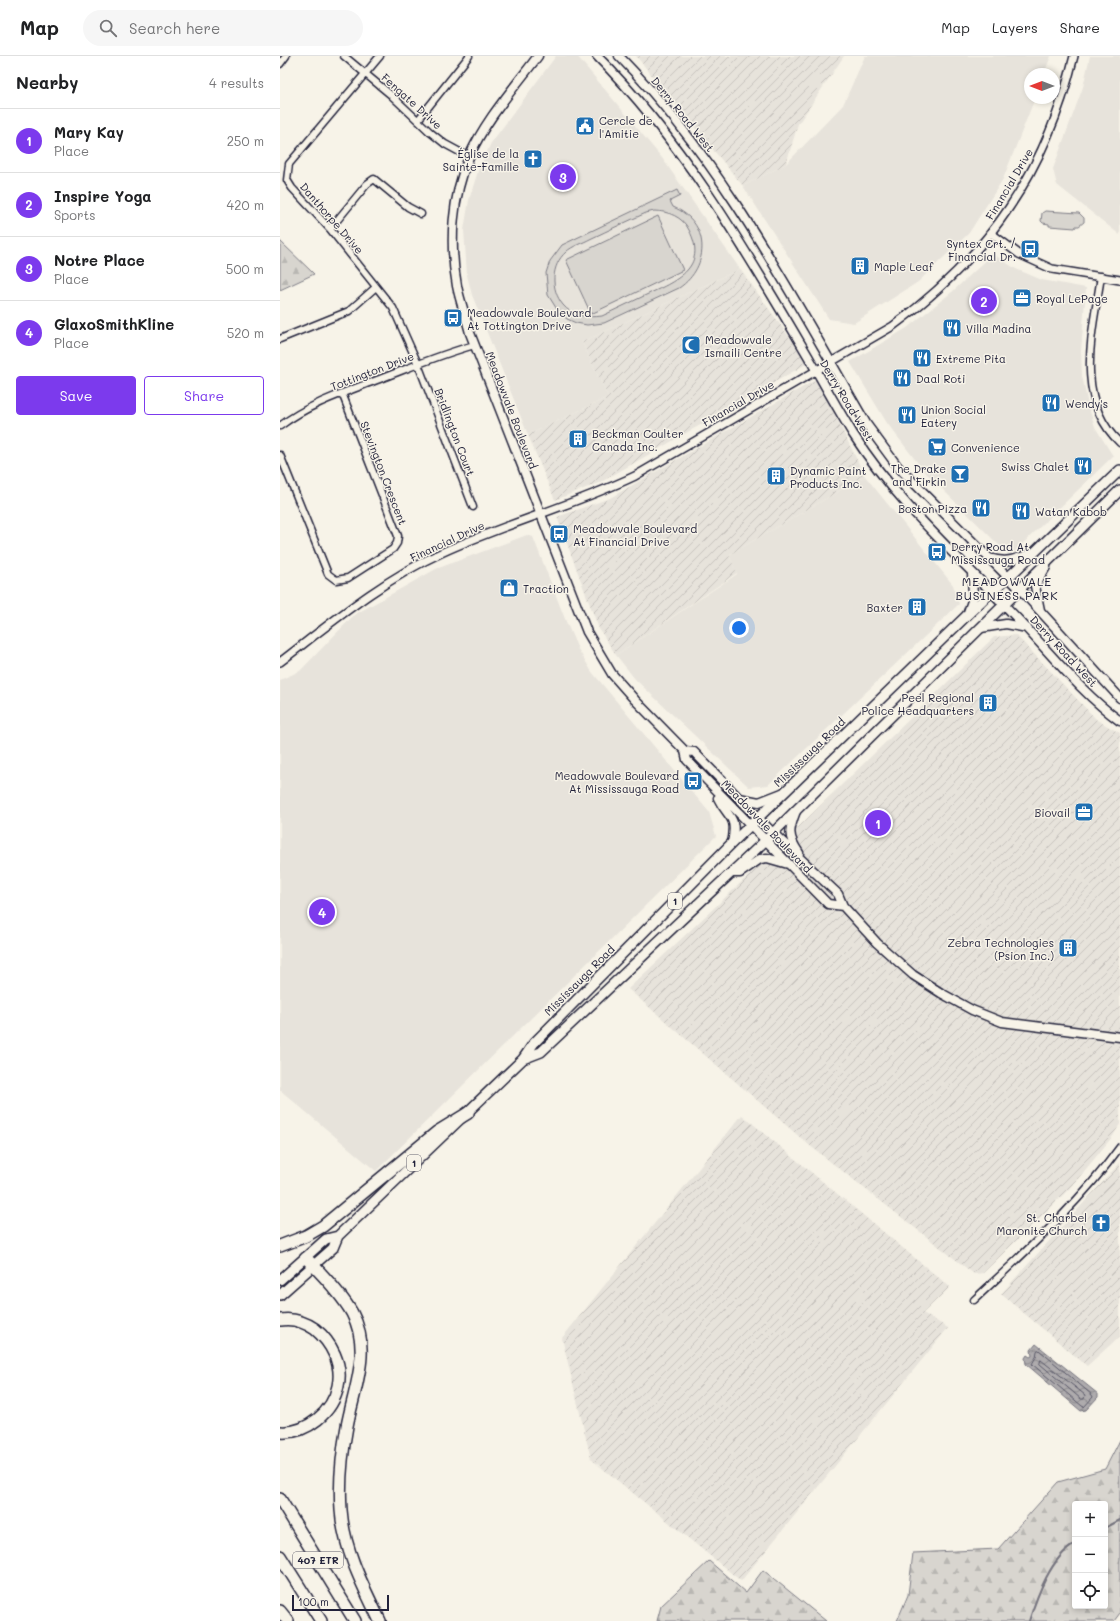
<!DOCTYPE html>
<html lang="en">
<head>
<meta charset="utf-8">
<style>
	body { margin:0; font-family:Mali,sans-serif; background:#f6f6f6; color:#202124 }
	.controls { position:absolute; right:12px; bottom:12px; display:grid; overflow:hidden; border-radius:4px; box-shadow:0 2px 6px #0003 }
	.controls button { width:36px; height:36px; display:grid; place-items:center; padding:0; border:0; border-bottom:1px solid #e0e0e0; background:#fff; color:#202124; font:20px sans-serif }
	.compass { position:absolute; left:744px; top:12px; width:36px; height:36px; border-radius:50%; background:#fff; box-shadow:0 2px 6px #0003; rotate:270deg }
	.scale { position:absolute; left:12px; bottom:10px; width:97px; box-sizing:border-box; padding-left:4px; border:2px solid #22223b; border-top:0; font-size:11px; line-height:14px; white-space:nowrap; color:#22223b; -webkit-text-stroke:3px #f7f3e8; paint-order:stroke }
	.you { position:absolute; left:459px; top:572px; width:14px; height:14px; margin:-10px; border:3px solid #fff; border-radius:50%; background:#1a73e8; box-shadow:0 0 0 6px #1a73e833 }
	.badge { display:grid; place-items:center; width:26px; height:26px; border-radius:50%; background:#7c3aed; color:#fff; font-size:13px; font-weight:700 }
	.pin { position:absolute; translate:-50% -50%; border:2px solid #fff; box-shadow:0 1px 4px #0006 }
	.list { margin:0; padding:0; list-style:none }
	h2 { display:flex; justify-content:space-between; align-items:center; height:52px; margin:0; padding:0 16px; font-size:17px }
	h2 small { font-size:13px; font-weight:400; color:#757577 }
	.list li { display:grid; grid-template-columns:26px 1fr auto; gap:12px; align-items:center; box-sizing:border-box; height:64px; padding:0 16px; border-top:1px solid #e0e0e0 }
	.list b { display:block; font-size:15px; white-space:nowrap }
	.list p { margin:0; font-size:13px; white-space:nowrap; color:#757577 }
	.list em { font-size:13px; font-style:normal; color:#757577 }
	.actions { display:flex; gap:8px; padding:12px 16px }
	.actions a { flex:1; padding:9px 0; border:1px solid #7c3aed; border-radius:4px; text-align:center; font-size:14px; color:#7c3aed }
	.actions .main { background:#7c3aed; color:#fff }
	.icon { flex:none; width:22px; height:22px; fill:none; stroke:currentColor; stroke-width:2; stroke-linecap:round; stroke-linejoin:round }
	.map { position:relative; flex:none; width:840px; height:1565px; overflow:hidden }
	header { display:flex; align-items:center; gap:24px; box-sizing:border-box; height:56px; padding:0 20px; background:#fff; border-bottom:1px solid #e0e0e0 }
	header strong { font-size:19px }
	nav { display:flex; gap:22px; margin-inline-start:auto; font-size:14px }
	.search { width:280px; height:36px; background:#f6f6f6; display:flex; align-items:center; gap:10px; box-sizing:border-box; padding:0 14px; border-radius:22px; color:#757577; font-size:15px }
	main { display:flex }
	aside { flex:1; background:#fff }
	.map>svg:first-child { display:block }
	.built { fill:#e7e3db }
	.industrial { fill:url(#industrial-furrows) }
	.grass { fill:#d8d5cf; stroke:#7d7c85; fill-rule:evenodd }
	.forest { fill:url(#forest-firs); stroke:#7d7c85; fill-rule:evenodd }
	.water { fill:url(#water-waves); stroke:#76747f }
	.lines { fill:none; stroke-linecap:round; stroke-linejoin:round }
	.shore { stroke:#5a5969; stroke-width:1 }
	.stream { stroke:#76747f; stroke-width:2 }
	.minor-casing { stroke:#22223b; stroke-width:9 }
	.tertiary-casing { stroke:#22223b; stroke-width:10 }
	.secondary-casing { stroke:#22223b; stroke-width:11 }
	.primary-casing { stroke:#22223b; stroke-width:12 }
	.motorway-casing { stroke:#22223b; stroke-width:14 }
	.minor { stroke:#f7f3e8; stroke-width:6 }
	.tertiary { stroke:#f7f3e8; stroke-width:7 }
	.secondary { stroke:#f7f3e8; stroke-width:8 }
	.primary { stroke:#f7f3e8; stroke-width:9 }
	.motorway { stroke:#f7f3e8; stroke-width:11 }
	.labels { text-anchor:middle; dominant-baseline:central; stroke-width:3; stroke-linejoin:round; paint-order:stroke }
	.shield { fill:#f7f3e8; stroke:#62616f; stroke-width:1 }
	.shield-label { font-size:10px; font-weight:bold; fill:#22223b }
	.street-label { font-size:11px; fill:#22223b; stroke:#f7f3e8 }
	.poi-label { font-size:11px; fill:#22223b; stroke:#f7f3e8; text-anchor:start }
	.neighbourhood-label { font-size:12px; letter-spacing:1px; fill:#22223b; stroke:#f7f3e8 }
</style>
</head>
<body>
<header>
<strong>Map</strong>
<div class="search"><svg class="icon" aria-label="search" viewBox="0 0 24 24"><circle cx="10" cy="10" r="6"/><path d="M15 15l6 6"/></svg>Search here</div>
<nav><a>Map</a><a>Layers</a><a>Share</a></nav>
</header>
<main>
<aside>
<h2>Nearby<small>4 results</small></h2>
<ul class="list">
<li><span class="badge">1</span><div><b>Mary Kay</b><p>Place</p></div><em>250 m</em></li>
<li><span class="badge">2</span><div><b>Inspire Yoga</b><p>Sports</p></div><em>420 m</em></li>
<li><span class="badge">3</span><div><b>Notre Place</b><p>Place</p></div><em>500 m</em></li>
<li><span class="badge">4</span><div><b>GlaxoSmithKline</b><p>Place</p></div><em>520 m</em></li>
</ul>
<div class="actions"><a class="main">Save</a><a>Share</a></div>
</aside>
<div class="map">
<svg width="840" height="1565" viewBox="0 0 840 1565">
	<defs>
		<pattern id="industrial-furrows" width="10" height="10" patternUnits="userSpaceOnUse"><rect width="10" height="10" fill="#e7e3db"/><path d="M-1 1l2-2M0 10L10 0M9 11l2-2" fill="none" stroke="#c6c2bd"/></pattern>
		<pattern id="forest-firs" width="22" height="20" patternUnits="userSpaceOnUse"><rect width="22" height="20" fill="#d8d5cf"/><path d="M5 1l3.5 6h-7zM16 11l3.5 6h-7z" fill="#b9b7b3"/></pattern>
		<pattern id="water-waves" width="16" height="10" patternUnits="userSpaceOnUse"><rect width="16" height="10" fill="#aeabad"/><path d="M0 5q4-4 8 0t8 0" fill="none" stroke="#8d8b8e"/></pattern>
	</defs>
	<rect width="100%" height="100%" fill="#f7f3e8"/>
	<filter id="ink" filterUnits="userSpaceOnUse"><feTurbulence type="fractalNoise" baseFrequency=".025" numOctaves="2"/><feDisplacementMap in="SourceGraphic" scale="8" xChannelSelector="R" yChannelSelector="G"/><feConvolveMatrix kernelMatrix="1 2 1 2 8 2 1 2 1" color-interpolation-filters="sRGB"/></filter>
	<g filter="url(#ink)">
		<path class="built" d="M276,0H297L382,102L460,213L302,286L328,341L248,379L192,239L187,219L184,174L189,144L198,115L211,87Z
			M585,0H771L764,18H750V42H755L723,123L689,177L638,226L574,267L549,263L463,130L506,108L563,49Z
			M810,0H840V179L777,129L773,113L803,31Z
			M713,198L736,213L762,224L806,232L801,295L802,320L808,349L815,371L833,400L730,500L644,415L607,367L570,306L627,272L672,236Z
			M585,420L673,529L679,548L488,729L469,731L355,623L336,599L457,518L449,499Z
			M247,479L253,481L287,568L298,593L312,616L429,756L436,780L96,1115L0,1034V624L20,615L74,559L156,513Z"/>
		<path class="industrial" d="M356,0H564L518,68L506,108L463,130Z
			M460,213L528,307L321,426L275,444L248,379L328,341L302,286Z
			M537,323L585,420L449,499L457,517L336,599L319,573L277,461L330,442Z
			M736,579L817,664L840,677V1068L833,1080L792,1130L703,1217L694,1218L529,1089L348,933L469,819L714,581Z
			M462,1059L670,1231L643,1257L668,1272L461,1525L311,1403L282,1282Z
			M840,1107V1280L807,1310L721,1238Z"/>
		<path class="grass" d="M397,134L400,140L390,145L393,151C430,166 431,210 399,232L324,267L307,269L296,267L287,263L278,255L268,239L266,217L270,205L282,189ZM374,155C388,155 403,161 409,174C429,212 394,226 366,239C351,246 337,253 322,260C308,262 292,260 283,249C270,233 271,209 286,196C292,190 303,187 310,183C329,174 348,165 366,157Z
			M765,155L799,157L804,162V166L799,170H796L795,172L769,170V168L763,167L761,165L762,157Z
			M378,160L403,214L311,258L286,204Z"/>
		<path class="forest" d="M0,185L34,218L0,234Z
			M840,1384V1557L834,1565H617L628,1539L633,1497L718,1493L778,1426L825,1413ZM795,1448H825V1550H795Z
			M429,1505L466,1537L483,1514L546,1565H377L381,1550Z"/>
		<path class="water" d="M756,1288L818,1338V1341L806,1354L801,1355L746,1308L745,1302L747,1299L750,1301L752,1300L751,1294Z"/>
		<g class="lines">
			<path class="shore" d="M759,1294L812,1339L813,1341L804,1351L802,1350L752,1308L756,1301L757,1295Z
				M761,1304L805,1339L804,1343H801L760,1308Z"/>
			<path class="stream" d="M825,1472L840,1464
				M749,1565C757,1540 771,1501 795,1488"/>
			<defs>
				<path id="minor" d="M64,0L111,39L150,76L165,88L189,101
					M100,0L9,108L7,124L12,132L50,173L113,252L138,308L193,451
					M0,8L6,0
					M138,64L189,0
					M50,173L87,128L94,123L128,151L141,158
					M821,220C813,275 793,343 840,387
					M0,283L69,255L96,231
					M0,370C29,348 63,337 97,324C129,312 161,298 195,289
					M0,399L48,518L56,524L68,522L113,493L117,487L118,480L62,337
					M694,1244C745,1196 799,1148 840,1091"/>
				<path id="tertiary" d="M712,178L739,198L772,213L840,224
					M0,606C51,567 102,524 161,497C224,468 292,450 355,420L613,270C709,199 766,116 794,0"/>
				<path id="secondary" d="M258,0C234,32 205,64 189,101C172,141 169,187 177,230C180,245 186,261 190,277L307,576L332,618L355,644L405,695L407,704L548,848L563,850
					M317,0C404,87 466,195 528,300C543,326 557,352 573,378C617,447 678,500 734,559C769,595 800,636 840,665
					M339,0C443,106 513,242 587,369L618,411L740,533L840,642
					M709,502C728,508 736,503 754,496
					M760,554L755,530L766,511
					M687,559L693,542L692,517
					M701,572L726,568L747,572
					M405,695L414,696L493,777L558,838L563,850L597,887L633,919L661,937L692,954L722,966L840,981
					M438,742C448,763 458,759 452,787
					M459,742L479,746L502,737
					M516,755C509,773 507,780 519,797
					M451,817H460L480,803L487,802L508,808"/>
				<path id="primary" d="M243,1003L261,996L486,784L840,434
					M0,1224L46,1183L58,1180
					M0,1239L53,1192L58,1180L243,1003L254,987L452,787L711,536L734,516L840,414"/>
				<path id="motorway" d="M0,1190L26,1180L43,1170L157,1076L188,1057
					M26,1202C41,1217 62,1239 72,1257C92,1294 74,1333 67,1370C62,1397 59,1426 61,1454C64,1494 83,1530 100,1565
					M0,1264C12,1262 25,1266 35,1273C51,1286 63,1308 58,1330C53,1356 27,1378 0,1376
					M0,1443L75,1565
					M0,1500L41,1565
					M0,1555L8,1565"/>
			</defs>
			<use href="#minor" class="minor-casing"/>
			<use href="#tertiary" class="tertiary-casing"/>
			<use href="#secondary" class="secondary-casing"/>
			<use href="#primary" class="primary-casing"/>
			<use href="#motorway" class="motorway-casing"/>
			<use href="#minor" class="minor"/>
			<use href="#tertiary" class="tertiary"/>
			<use href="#secondary" class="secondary"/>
			<use href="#primary" class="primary"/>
			<use href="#motorway" class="motorway"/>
		</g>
	</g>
	<defs>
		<symbol id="civic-square" viewBox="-11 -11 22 22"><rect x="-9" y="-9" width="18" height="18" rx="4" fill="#1f6fb2" stroke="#f7f3e8"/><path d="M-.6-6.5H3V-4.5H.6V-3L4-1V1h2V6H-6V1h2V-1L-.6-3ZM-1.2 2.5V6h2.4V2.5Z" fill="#fff"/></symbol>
		<symbol id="church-square" viewBox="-11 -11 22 22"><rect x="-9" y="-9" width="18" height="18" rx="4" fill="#1f6fb2" stroke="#f7f3e8"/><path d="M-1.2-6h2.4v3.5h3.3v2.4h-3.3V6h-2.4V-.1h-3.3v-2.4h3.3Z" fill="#fff"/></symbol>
		<symbol id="bus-square" viewBox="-11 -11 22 22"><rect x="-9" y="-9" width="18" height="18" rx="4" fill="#1f6fb2" stroke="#f7f3e8"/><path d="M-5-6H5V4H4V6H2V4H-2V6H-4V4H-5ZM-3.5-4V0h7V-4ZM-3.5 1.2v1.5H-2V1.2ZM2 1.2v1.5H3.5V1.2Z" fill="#fff"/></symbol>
		<symbol id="building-square" viewBox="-11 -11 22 22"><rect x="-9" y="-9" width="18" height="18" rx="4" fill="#1f6fb2" stroke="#f7f3e8"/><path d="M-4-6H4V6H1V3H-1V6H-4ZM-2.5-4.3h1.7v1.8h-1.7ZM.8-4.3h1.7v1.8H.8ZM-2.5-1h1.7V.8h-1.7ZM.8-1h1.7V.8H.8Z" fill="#fff"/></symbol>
		<symbol id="office-square" viewBox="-11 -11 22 22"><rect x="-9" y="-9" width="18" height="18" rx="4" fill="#1f6fb2" stroke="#f7f3e8"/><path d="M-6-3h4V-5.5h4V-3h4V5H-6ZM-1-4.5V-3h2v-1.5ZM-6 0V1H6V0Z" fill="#fff"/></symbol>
		<symbol id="restaurant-square" viewBox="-11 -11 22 22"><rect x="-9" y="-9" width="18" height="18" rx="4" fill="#1f6fb2" stroke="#f7f3e8"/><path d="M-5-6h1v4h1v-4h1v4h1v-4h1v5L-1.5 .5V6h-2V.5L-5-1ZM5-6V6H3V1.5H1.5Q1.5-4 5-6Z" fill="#fff"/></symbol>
		<symbol id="mosque-square" viewBox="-11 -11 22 22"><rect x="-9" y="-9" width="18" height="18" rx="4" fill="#1f6fb2" stroke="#f7f3e8"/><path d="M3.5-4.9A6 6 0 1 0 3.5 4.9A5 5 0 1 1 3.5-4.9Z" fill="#fff"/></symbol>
		<symbol id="supermarket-square" viewBox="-11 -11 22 22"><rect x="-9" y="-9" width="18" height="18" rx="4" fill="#1f6fb2" stroke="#f7f3e8"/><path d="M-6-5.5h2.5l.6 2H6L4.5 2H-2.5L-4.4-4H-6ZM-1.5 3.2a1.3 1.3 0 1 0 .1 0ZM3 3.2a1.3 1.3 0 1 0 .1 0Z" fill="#fff"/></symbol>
		<symbol id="bar-square" viewBox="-11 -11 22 22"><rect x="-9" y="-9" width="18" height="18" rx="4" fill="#1f6fb2" stroke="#f7f3e8"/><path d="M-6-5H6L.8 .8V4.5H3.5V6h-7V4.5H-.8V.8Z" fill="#fff"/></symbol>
		<symbol id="shop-square" viewBox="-11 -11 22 22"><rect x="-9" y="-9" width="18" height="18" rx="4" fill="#1f6fb2" stroke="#f7f3e8"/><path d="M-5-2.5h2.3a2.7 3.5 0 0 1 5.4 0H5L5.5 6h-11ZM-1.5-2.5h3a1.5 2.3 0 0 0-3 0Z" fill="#fff"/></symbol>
	</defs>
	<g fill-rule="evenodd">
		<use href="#civic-square" x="294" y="59" width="22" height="22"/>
		<use href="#church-square" x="242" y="92" width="22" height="22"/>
		<use href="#bus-square" x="739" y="182" width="22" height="22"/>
		<use href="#building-square" x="569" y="199" width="22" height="22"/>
		<use href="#office-square" x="731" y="231" width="22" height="22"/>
		<use href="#bus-square" x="162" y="251" width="22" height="22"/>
		<use href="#restaurant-square" x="661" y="261" width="22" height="22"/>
		<use href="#mosque-square" x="400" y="278" width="22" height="22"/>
		<use href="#restaurant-square" x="631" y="291" width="22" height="22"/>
		<use href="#restaurant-square" x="611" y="311" width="22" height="22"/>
		<use href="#restaurant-square" x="760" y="336" width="22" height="22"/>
		<use href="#restaurant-square" x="616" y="348" width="22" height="22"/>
		<use href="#building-square" x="287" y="372" width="22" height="22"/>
		<use href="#supermarket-square" x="646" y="380" width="22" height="22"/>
		<use href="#restaurant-square" x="792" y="399" width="22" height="22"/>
		<use href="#bar-square" x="669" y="407" width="22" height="22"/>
		<use href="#building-square" x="485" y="409" width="22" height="22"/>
		<use href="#restaurant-square" x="690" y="441" width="22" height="22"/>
		<use href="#restaurant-square" x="730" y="444" width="22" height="22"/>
		<use href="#bus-square" x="268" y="467" width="22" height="22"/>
		<use href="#bus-square" x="646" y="485" width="22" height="22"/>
		<use href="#shop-square" x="218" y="521" width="22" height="22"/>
		<use href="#building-square" x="626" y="540" width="22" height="22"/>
		<use href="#building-square" x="697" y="636" width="22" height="22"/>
		<use href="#bus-square" x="402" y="714" width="22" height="22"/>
		<use href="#office-square" x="793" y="745" width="22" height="22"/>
		<use href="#building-square" x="777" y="881" width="22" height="22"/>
		<use href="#church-square" x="810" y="1156" width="22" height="22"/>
	</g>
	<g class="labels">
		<g class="shield">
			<rect x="388" y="837" width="14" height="16" rx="3"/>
			<rect x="127" y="1099" width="14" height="16" rx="3"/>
			<rect x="13" y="1496" width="50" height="16" rx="3"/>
		</g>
		<g class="shield-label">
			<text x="395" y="845">1</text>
			<text x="134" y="1107">1</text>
			<text x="38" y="1504">407 ETR</text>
		</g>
		<g class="street-label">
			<text transform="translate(132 45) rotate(42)">Fengate Drive</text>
			<text transform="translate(403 58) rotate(51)">Derry Road West</text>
			<text transform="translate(729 128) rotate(-59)">Financial Drive</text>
			<text transform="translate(52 162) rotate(49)">Danthorpe Drive</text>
			<text transform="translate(92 315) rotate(-21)">Tottington Drive</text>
			<text transform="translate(567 344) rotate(59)">Derry Road West</text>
			<text transform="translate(458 347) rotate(-30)">Financial Drive</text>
			<text transform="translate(232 354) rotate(69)">Meadowvale Boulevard</text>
			<text transform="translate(175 376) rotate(69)">Bridlington Court</text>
			<text transform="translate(104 417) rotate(69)">Stevington Crescent</text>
			<text transform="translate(167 485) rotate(-25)">Financial Drive</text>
			<text transform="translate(784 595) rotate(47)">Derry Road West</text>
			<text transform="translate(529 696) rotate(-44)">Mississauga Road</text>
			<text transform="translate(487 770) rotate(46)">Meadowvale Boulevard</text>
			<text transform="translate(299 924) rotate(-45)">Mississauga Road</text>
		</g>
		<g class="poi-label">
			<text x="319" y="64">Cercle de<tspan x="319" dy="13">l'Amitie</tspan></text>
			<text x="239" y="97" text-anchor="end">Église de la<tspan x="239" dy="13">Sainte-Famille</tspan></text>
			<text x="736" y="187" text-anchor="end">Syntex Crt. /<tspan x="736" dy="13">Financial Dr.</tspan></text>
			<text x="594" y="210">Maple Leaf</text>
			<text x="756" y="242">Royal LePage</text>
			<text x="187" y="256">Meadowvale Boulevard<tspan x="187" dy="13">At Tottington Drive</tspan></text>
			<text x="686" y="272">Villa Madina</text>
			<text x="425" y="283">Meadowvale<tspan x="425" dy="13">Ismaili Centre</tspan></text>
			<text x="656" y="302">Extreme Pita</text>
			<text x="636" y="322">Daal Roti</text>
			<text x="785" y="347">Wendy's</text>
			<text x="641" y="353">Union Social<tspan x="641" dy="13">Eatery</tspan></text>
			<text x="312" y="377">Beckman Coulter<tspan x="312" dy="13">Canada Inc.</tspan></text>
			<text x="671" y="391">Convenience</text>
			<text x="789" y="410" text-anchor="end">Swiss Chalet</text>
			<text x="666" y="412" text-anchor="end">The Drake<tspan x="666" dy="13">and Firkin</tspan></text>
			<text x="510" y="414">Dynamic Paint<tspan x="510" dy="13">Products Inc.</tspan></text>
			<text x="687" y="452" text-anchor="end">Boston Pizza</text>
			<text x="755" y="455">Watan Kabob</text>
			<text x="293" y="472">Meadowvale Boulevard<tspan x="293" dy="13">At Financial Drive</tspan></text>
			<text x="671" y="490">Derry Road At<tspan x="671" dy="13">Mississauga Road</tspan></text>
			<text x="243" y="532">Traction</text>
			<text x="623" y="551" text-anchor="end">Baxter</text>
			<text x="694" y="641" text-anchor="end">Peel Regional<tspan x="694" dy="13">Police Headquarters</tspan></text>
			<text x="399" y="719" text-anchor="end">Meadowvale Boulevard<tspan x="399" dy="13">At Mississauga Road</tspan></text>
			<text x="790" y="756" text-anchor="end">Biovail</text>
			<text x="774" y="886" text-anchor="end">Zebra Technologies<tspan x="774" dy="13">(Psion Inc.)</tspan></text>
			<text x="807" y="1161" text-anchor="end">St. Charbel<tspan x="807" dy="13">Maronite Church</tspan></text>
		</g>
		<g class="neighbourhood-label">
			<text x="727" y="525">MEADOWVALE<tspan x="727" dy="14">BUSINESS PARK</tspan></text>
		</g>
	</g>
</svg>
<div class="controls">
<button>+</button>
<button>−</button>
<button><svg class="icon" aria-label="locate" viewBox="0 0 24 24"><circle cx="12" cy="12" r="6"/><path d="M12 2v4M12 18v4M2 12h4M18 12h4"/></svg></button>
</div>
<svg class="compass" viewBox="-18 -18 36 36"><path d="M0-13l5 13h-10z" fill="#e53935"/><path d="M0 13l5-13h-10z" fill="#757577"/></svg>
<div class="scale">100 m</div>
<div class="you"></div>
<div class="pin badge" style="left:598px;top:767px">1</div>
<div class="pin badge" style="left:704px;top:245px">2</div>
<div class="pin badge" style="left:283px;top:121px">3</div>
<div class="pin badge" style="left:42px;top:856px">4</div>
</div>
</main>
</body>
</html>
